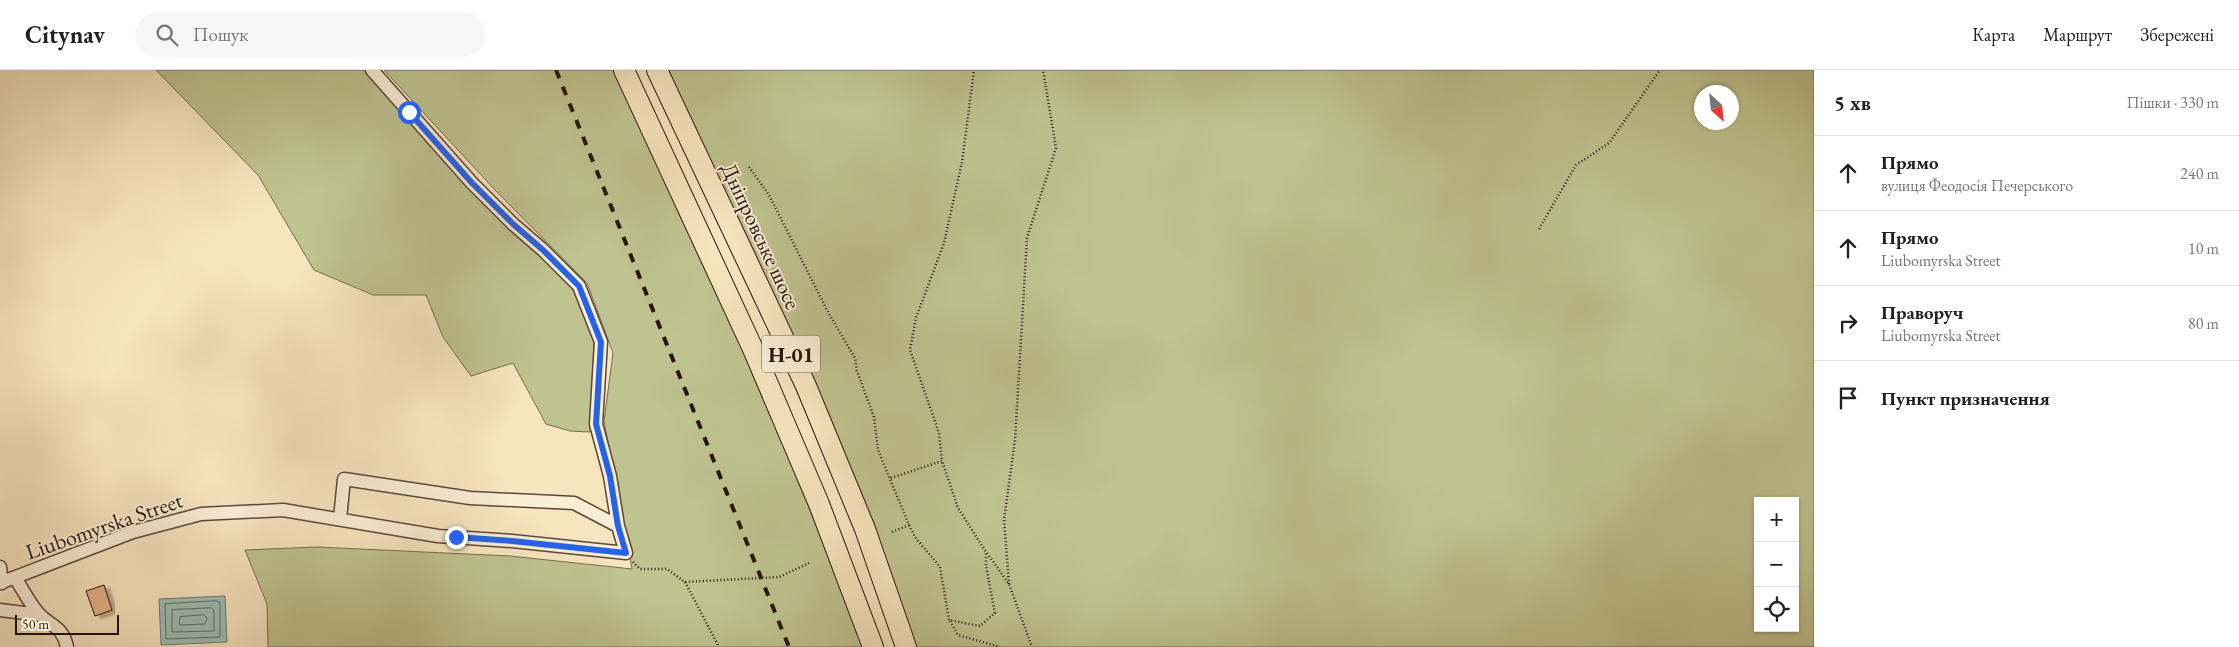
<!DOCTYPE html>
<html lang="uk">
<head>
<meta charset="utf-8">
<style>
	body { margin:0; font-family:"EB Garamond",serif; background:#f6f6f6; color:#202124 }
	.controls { position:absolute; right:15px; bottom:15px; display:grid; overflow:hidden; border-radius:0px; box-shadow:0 1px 4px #0004 }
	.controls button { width:45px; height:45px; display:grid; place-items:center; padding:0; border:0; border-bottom:1px solid #e0e0e0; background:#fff; color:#202124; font:25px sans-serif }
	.compass { position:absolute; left:1694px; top:15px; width:45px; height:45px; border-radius:50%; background:#fff; box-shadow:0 1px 4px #0004; rotate:153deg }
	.scale { position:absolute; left:15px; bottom:12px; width:104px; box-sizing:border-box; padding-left:5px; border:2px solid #28140d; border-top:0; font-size:14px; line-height:18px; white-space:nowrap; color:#28140d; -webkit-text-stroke:4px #faeed6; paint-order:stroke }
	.stop { position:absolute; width:15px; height:15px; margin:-11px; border:4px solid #2563eb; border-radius:50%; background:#fff }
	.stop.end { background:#2563eb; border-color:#fff; box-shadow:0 1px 5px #0008 }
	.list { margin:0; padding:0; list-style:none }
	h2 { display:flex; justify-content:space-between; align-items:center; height:65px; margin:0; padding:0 20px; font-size:21px }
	h2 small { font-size:16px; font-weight:400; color:#757577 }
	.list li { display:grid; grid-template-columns:32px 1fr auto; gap:15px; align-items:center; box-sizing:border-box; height:75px; padding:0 20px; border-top:1px solid #e0e0e0 }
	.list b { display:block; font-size:19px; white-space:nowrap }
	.list p { margin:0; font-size:16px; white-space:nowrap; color:#757577 }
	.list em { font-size:16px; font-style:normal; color:#757577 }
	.icon { flex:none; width:28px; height:28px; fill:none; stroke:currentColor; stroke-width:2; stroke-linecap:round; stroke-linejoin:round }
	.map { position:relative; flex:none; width:1814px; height:577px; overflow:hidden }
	header { display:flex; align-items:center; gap:30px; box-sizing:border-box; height:70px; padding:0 25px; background:#fff; border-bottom:1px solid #e0e0e0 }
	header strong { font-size:24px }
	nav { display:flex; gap:28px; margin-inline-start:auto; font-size:18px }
	.search { width:350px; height:45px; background:#f6f6f6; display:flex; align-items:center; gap:12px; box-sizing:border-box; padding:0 18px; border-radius:28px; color:#757577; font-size:19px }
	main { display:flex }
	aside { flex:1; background:#fff }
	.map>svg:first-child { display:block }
	.green { fill:#bfc390; stroke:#746c4e; fill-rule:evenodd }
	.water { fill:#9dbfb5; stroke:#6e7b72 }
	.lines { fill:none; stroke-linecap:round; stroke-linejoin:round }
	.shore { stroke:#626a61; stroke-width:1 }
	.building { fill:#e2b086; stroke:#28140d; filter:url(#shadow) }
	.street-casing { stroke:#5c483a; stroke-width:15 }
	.primary-casing { stroke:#28140d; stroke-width:22 }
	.path { stroke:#28140d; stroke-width:2.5; stroke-dasharray:1 2.5; stroke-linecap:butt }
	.street { stroke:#faeed6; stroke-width:12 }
	.primary { stroke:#f7e5c0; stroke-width:20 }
	.rail { stroke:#28140d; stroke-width:4; stroke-dasharray:9 9; stroke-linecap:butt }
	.route { stroke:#2563eb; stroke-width:6 }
	.labels { text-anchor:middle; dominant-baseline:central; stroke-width:4; stroke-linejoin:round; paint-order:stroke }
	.shield { fill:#faeed6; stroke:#675549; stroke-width:1 }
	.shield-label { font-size:21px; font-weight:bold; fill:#28140d }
	.street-label { font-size:22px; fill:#28140d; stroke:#faeed6 }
</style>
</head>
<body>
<header>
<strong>Citynav</strong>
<div class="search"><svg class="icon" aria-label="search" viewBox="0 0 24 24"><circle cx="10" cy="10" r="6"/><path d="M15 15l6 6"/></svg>Пошук</div>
<nav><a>Карта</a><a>Маршрут</a><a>Збережені</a></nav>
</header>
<main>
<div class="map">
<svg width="1814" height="577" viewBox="0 0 1814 577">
	<defs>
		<filter id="shadow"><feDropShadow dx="5.5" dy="3" stdDeviation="1" flood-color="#0004"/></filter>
	</defs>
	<rect width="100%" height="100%" fill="#f7e5c0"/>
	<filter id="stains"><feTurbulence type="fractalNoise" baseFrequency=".004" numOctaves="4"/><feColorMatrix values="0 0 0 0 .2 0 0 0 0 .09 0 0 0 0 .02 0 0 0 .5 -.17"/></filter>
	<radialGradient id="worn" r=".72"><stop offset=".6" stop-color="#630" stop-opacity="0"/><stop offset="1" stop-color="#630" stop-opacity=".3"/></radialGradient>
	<path class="green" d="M156,0H363L572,218L594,271L590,362L570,361L546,354L513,293L471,306L443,267L426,225H373L314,200L258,105Z
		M384,0H613L757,311L866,577H268L267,534L245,480L317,477L510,486L632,499L604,351L613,283L587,213L495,120Z
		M660,0H1814V577H908ZM1702,22H1732V52H1702ZM1758,431H1795V558H1758Z"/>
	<path class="water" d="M225,526L227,572L161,575L159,529Z"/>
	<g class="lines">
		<path class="shore" d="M217,531L220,533V567L166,569L165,534Z
			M211,538L214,540V561L172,562V540Z
			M204,545L207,548L205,554L181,555L179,554L180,547Z"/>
	</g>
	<path class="building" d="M104,515L112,540L95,546L86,521Z"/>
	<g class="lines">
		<defs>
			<path id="street" d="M340,449L344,409L470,428L574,433L618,456
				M0,497L2,513
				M15,508C23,519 30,535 40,545C52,557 63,557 67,577
				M0,513L133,462L201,444L283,440L438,466L512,471L626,483L618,456L610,406L596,354L601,272L579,216L543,180L513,154L472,113L372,0
				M0,540L40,545"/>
			<path id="primary" d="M624,0L753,279L819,434L873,577
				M657,0L806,316L865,459L906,577"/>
		</defs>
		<use href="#street" class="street-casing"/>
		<use href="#primary" class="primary-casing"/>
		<path class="path" d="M749,97L769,125L829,244L855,288L857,301L874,347L878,380L909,455L915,467L940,497L949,550L980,556L995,543L986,496V482L958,438L942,391
			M1539,159L1576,95L1609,73L1660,0
			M891,408L942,391L939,363L910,280L916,248L944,173L962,92L974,0
			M892,462L909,455
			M987,483L1009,514L1032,577
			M633,492L640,499H667L685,512L779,507L809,493
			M685,512L719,577
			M1009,514L1004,450L1015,370L1027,168L1056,78L1043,0
			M950,551L958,565L1000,577"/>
		<use href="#street" class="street"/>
		<use href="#primary" class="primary"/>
		<path class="rail" d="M556,0L789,577"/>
	</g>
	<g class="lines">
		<path class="route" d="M409,42L472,113L513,154L543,180L579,216L601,272L596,354L610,406L618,456L626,483L512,471L456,467"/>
	</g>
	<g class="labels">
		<rect class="shield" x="762" y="265.5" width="58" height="37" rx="4"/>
		<g class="shield-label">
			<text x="791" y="284">Н-01</text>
		</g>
		<g class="street-label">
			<text transform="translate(761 166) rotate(65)">Дніпровське шосе</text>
			<text transform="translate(104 456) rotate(-19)">Liubomyrska Street</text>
		</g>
	</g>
	<rect width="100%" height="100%" filter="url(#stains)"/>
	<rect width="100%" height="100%" fill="url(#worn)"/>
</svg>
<div class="controls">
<button>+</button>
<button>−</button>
<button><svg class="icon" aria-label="locate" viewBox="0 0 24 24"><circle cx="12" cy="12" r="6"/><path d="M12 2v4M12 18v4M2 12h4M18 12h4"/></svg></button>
</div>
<svg class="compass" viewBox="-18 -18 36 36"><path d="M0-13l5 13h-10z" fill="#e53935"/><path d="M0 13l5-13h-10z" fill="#757577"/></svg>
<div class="scale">50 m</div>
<div class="stop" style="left:409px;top:42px"></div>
<div class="stop end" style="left:456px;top:467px"></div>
</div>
<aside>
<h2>5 хв<small>Пішки · 330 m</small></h2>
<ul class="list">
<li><svg class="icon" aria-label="ahead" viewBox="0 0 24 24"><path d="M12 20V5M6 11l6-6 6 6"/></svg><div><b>Прямо</b><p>вулиця Феодосія Печерського</p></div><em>240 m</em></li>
<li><svg class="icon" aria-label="ahead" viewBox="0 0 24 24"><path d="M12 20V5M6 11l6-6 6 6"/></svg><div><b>Прямо</b><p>Liubomyrska Street</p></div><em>10 m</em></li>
<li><svg class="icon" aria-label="right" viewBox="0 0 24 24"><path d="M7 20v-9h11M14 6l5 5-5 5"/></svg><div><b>Праворуч</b><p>Liubomyrska Street</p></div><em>80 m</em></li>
<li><svg class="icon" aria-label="arrive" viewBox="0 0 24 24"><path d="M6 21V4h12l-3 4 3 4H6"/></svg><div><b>Пункт призначення</b></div></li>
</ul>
</aside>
</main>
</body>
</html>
